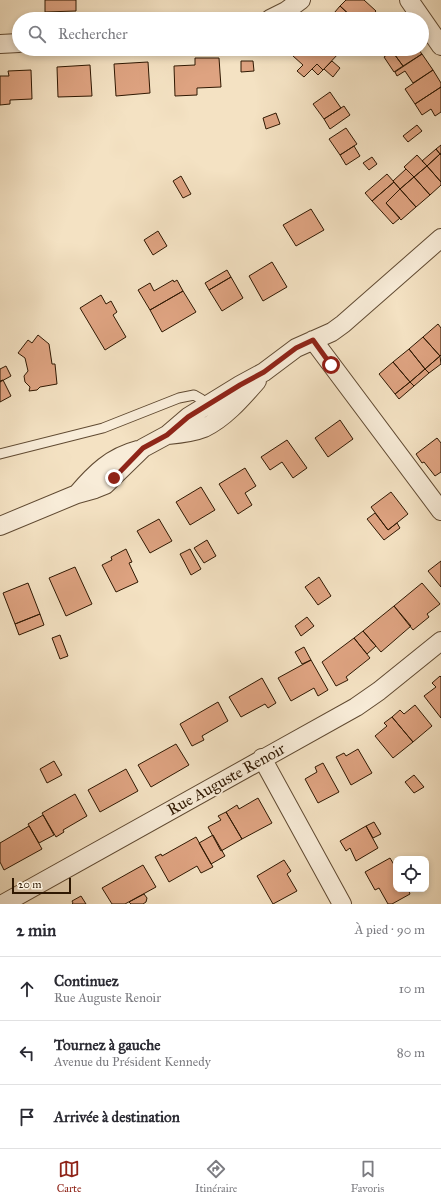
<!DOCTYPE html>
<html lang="fr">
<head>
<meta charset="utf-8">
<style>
	body { margin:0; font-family:"IM FELL Great Primer",serif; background:#f2f2f3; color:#2b2b33 }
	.controls { position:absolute; right:12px; bottom:12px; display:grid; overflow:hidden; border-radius:8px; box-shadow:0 2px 6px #0003 }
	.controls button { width:36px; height:36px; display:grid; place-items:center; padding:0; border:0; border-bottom:1px solid #e1e1e2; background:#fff; color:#2b2b33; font:20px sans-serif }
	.scale { position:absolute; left:12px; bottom:10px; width:59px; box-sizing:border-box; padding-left:4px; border:2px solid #2f1802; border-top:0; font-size:11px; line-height:14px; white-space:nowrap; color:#2f1802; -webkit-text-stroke:3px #f8ecd8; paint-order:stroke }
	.stop { position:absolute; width:12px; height:12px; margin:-9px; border:3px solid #8f2418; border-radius:50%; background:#fff }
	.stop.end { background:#8f2418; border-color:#fff; box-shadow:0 1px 4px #0008 }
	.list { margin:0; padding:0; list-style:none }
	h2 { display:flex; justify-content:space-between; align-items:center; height:52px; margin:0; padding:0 16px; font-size:17px }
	h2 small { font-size:13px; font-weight:400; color:#7c7c81 }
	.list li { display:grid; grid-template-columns:26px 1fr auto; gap:12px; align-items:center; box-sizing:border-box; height:64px; padding:0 16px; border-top:1px solid #e1e1e2 }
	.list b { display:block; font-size:15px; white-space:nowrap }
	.list p { margin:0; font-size:13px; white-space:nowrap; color:#7c7c81 }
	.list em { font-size:13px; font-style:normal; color:#7c7c81 }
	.icon { flex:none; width:22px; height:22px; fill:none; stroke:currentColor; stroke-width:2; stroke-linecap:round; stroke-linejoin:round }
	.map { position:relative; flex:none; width:441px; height:904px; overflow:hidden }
	.search { position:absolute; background:#fff; box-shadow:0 2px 6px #0003; left:12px; right:12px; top:12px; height:44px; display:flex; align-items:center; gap:10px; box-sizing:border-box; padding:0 14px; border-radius:22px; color:#7c7c81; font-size:15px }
	.sheet { height:244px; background:#fff }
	nav { display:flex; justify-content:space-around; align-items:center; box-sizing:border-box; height:56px; border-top:1px solid #e1e1e2; background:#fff; font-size:11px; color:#7c7c81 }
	nav a { display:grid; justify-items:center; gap:2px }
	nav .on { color:#8f2418 }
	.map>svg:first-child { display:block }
	.building { fill:#dea381; stroke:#2f1802 }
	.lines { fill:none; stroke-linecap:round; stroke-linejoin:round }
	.lane-casing { stroke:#604a32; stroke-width:11 }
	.street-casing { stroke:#604a32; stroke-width:20 }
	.lane { stroke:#f8ecd8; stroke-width:9 }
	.street { stroke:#f8ecd8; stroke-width:18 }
	.route { stroke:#8f2418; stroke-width:5 }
	.labels { text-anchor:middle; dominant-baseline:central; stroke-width:4; stroke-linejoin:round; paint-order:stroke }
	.street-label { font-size:16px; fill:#2f1802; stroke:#f8ecd8 }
</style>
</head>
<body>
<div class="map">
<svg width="441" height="904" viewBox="0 0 441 904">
	<rect width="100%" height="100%" fill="#f4e2c3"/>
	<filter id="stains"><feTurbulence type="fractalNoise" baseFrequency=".005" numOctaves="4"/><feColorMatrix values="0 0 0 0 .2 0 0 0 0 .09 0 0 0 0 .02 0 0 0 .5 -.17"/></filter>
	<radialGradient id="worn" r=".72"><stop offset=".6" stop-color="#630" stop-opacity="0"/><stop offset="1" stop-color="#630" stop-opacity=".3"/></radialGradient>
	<path class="building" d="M45,0H76V11L45,12Z
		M346,0H364L376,11L369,19H354L340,6Z
		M340,6L354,19H329Z
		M300,49H335L339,53L323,70L317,64L304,77L297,71L303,65L293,56Z
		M395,49H418L422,54L403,66L392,51Z
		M392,51L403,66L394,72L384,57Z
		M422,54L433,70L413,83L405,71L397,76L395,72Z
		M195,58H219L221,87L197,88V95L175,96L174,66L195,65Z
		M241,61H253L254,71L241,72Z
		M332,61L340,68L333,77L324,69Z
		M148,62L150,93L116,96L114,64Z
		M317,64L323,70L318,75L312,69Z
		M90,65L92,96L58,97L57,67Z
		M31,70L32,99L10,100V104L0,105V76H9L8,71Z
		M433,70L441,83V87L415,104L405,89Z
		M441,87V112L435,116L431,109L422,115L415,104Z
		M330,92L341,108L324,119L313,104Z
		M344,106L350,115L330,129L324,119Z
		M276,113L280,124L266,129L263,118Z
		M417,125L422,131L408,142L403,136Z
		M346,128L357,144L340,155L329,139Z
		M441,145V153L440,154L436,149Z
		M354,146L360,156L346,165L340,155Z
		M436,149L440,154L427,166L422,161Z
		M440,154L441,155V182L427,166Z
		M417,155L427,166L414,177L404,167Z
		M372,157L377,164L369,170L363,163Z
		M427,166L441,182V185L430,195L414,177Z
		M406,169L414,177L400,189L393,181Z
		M387,174L394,182L372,201L365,193Z
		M181,176L191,194L183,198L173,181Z
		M414,177L430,195L416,207L400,189Z
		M394,182L400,189L386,203L400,218L393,224L372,201Z
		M400,189L416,207L401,220L386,203Z
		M311,209L324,230L296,246L283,225Z
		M158,231L167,246L153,255L144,240Z
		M272,262L287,287L263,301L249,276Z
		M227,270L231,277L209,290L205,283Z
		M231,277L243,298L222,311L209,290Z
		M173,280L174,282L177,280L183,291L150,310L138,290L150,283L154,291Z
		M183,291L196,312L162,332L150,310Z
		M101,295L106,304L111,301L117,312L113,315L126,337L105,350L80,308Z
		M438,324L441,328V355L440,356L423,337Z
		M38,335L49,344L52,364H55L57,384L40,387L37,390L29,391L30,387L25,382L24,376L28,371L25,358L18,353L28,340L32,343Z
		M423,337L440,356L425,369L409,349Z
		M409,349L425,369L410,382L393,362Z
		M440,356L441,364L429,373L425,369Z
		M393,362L410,382L395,394L379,374Z
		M6,366L11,376L0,382V369Z
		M425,369L429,373L414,386L410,382Z
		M3,380L11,396L0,402V381Z
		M410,382L414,386L399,399L395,394Z
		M340,420L353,439L328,457L315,438Z
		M437,438L441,443V472L435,476L424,462L422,463L416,454Z
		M287,440L307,468L293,478L282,462L270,470L261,457Z
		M245,468L256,486L245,493L252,505L238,514L219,484Z
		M201,487L215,510L190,525L176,502Z
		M391,492L408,514L388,530L371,507Z
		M375,513L388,530L397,523L400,528L384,540L367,519Z
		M159,519L172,541L150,553L137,531Z
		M207,540L216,556L204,563L194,548Z
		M126,549L132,562L129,563L138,582L116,592L102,565L112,560L111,557Z
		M190,549L201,569L191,575L180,554Z
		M441,561V587L428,571Z
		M75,567L92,604L66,616L49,578Z
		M319,577L331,596L318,605L305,587Z
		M28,583L40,614L15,624L3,593Z
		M422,583L440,604L427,614L429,617L413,630L394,606Z
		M394,606L411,626L381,652L363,631Z
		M40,614L44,625L19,635L15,624Z
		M307,617L314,626L301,636L295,626Z
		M363,631L376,646L367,654L354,638Z
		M60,635L68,656L60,659L52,638Z
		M354,638L370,658L346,677L348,680L336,686L322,662Z
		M304,647L311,660L302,664L295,652Z
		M311,660L328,690L318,696L314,688L291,701L278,678Z
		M440,676L441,677V718L424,696L436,687L432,683Z
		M262,678L276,703L268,708L265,704L241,717L229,697Z
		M218,702L228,721L202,736L204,740L192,746L180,724Z
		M415,705L432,726L413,742L392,717L400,710L404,714Z
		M392,717L413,742L393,758L375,736L387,726L384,723Z
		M176,744L189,765L151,787L138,765Z
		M358,749L372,773L351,785L336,757L344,753L346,756Z
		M54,761L62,775L47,783L40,769Z
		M323,763L339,792L318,803L305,779L317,772L315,767Z
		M126,769L138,791L100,812L88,790Z
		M414,775L424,787L414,793L405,782Z
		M75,794L87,816L63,830L64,832L56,837L42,813Z
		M258,798L272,823L242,839L226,812L237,805L239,809Z
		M226,812L242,839L221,851L208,827L221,820L218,816Z
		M43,815L54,835L39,843L28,824Z
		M374,822L381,834L373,838L366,826Z
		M29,826L42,849L4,870L0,862V843Z
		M366,826L378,848L356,861L350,848L346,851L340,841Z
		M213,835L225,856L211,864L199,843Z
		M196,837L213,867L201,873L197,866L169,882L155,857L161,854L162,856Z
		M390,858L396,868V889H408L410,894L392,904H388L379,888L375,890L365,872Z
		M284,860L291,871L287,874L297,891L273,904L257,876Z
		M143,865L156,887L125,904H112L102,888Z
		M144,894L147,898L146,902L143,904H131L129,902Z
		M81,896L86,904H72L73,903L72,901Z"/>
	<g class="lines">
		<defs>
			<path id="lane" d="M0,454L103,428L179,398L194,395L201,399L206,405"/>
			<path id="street" d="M409,0L441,46
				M270,19L286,11L301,0
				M0,44L19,43
				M313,340L441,511
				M167,435C179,434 192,433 204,428C225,418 242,398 257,381
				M77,494C95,473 111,457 138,450
				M0,526L77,494L95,489L105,485L143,448L167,435L188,417L240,385L264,372L296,348L332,332L343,324L441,238
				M262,758L342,904
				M3,904L356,707L379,691L441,641"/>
		</defs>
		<use href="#lane" class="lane-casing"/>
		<use href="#street" class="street-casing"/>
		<use href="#lane" class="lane"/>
		<use href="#street" class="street"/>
	</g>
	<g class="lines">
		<path class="route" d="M114,478L143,448L167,435L188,417L240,385L264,372L296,348L313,340L331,365"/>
	</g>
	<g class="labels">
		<g class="street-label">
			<text transform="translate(226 779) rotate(-29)">Rue Auguste Renoir</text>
		</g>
	</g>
	<rect width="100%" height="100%" filter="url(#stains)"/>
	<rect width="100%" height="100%" fill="url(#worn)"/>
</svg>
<div class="controls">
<button><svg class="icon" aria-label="locate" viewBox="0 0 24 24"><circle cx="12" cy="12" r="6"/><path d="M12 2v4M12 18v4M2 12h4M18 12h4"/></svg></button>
</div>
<div class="scale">20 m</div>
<div class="stop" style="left:331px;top:365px"></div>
<div class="stop end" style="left:114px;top:478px"></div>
<div class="search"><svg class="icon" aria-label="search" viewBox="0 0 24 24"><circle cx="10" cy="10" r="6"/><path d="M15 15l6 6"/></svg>Rechercher</div>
</div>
<section class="sheet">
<h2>2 min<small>À pied · 90 m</small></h2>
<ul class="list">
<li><svg class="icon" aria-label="ahead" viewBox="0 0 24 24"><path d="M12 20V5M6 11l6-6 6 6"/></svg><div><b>Continuez</b><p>Rue Auguste Renoir</p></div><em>10 m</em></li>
<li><svg class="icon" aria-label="left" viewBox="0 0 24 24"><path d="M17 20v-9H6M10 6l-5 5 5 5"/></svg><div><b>Tournez à gauche</b><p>Avenue du Président Kennedy</p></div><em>80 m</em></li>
<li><svg class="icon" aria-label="arrive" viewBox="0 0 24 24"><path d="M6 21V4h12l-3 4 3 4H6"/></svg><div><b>Arrivée à destination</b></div></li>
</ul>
</section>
<nav>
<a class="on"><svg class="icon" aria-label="map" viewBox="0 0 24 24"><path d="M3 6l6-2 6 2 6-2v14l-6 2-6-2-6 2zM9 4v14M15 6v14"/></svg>Carte</a>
<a><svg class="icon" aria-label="directions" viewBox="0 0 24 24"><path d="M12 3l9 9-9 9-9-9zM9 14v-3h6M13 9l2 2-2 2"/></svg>Itinéraire</a>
<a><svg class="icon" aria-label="saved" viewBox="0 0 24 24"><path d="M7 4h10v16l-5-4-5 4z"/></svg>Favoris</a>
</nav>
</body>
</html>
